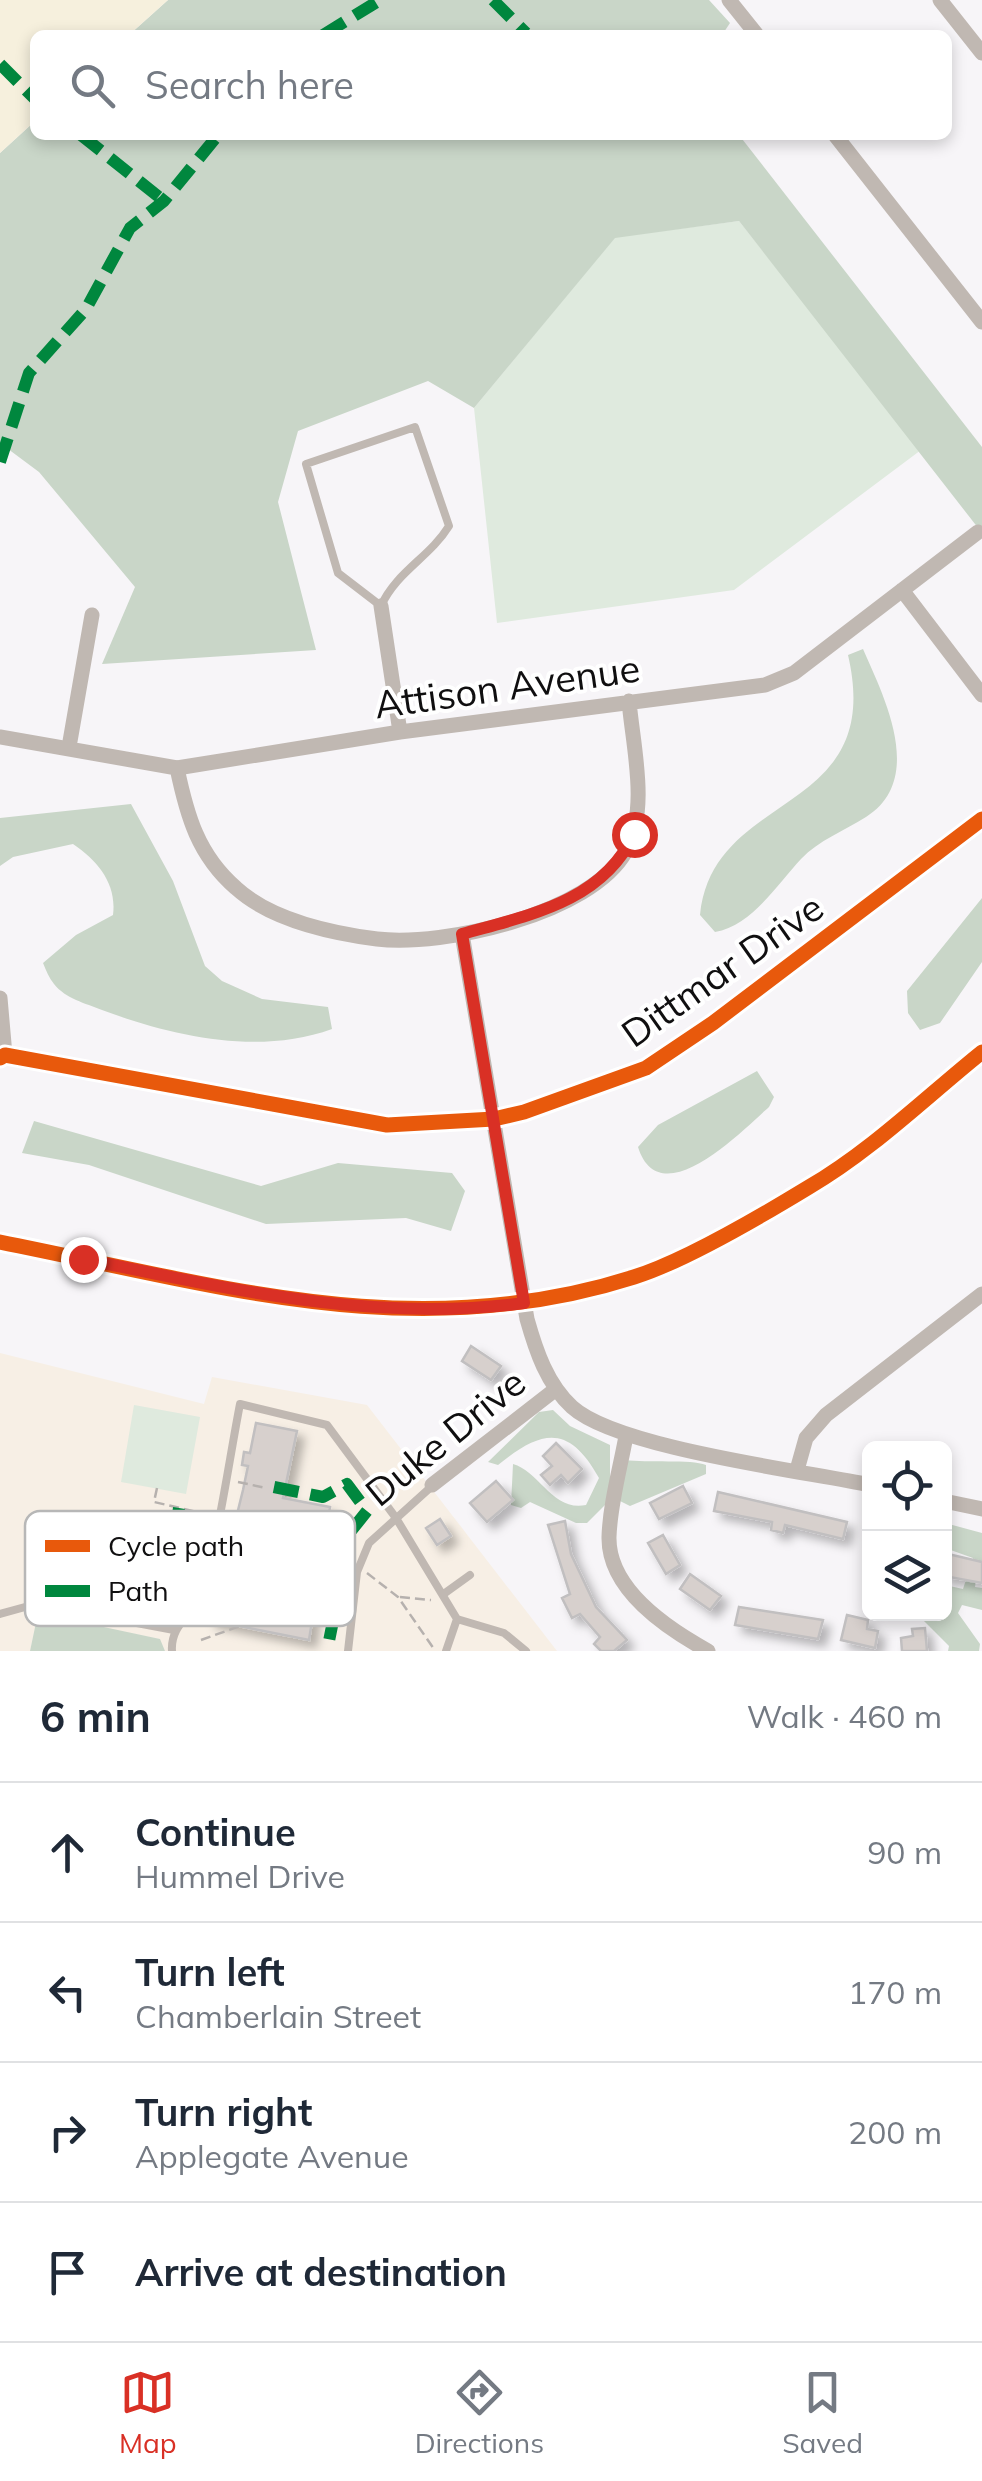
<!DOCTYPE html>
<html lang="en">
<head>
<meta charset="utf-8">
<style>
	body { margin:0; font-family:Mulish,sans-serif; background:#f2f2f3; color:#1f2937 }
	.controls { position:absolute; right:30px; bottom:30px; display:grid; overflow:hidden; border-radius:15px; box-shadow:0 5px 15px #0003 }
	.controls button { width:90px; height:90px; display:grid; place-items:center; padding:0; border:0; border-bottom:2px solid #e0e1e3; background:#fff; color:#1f2937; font:50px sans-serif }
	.stop { position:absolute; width:30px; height:30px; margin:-22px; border:8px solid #d93025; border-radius:50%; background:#fff }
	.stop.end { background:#d93025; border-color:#fff; box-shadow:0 2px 10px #0008 }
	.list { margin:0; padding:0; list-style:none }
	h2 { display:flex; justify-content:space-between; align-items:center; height:130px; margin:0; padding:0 40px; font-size:42px }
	h2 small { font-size:32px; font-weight:400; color:#747a83 }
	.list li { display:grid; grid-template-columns:65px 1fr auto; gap:30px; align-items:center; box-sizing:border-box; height:140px; padding:0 40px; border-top:2px solid #e0e1e3 }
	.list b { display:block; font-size:38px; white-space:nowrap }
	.list p { margin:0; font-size:32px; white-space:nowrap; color:#747a83 }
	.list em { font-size:32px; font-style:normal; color:#747a83 }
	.icon { flex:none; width:55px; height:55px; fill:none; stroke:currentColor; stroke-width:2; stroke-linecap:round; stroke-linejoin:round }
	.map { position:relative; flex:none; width:982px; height:1651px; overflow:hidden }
	.search { position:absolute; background:#fff; box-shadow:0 5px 15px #0003; left:30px; right:30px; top:30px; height:110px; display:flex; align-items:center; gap:25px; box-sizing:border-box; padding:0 35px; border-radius:15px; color:#747a83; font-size:38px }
	.sheet { height:690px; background:#fff }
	nav { display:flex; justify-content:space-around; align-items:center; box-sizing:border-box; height:140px; border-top:2px solid #e0e1e3; background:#fff; font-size:28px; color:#747a83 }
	nav a { display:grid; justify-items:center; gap:5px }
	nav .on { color:#d93025 }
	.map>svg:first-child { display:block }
	.education { fill:#f7efe5 }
	.green { fill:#dfeade }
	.forest { fill:#c9d6c8 }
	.sand { fill:#f6f0dd }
	.building { fill:#d7d0cd; stroke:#c1bfc0; stroke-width:2.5; filter:url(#shadow) }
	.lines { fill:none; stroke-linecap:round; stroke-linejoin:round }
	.path { stroke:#b6b1ae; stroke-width:2.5; stroke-dasharray:10 5; stroke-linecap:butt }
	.lane { stroke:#c0b8b2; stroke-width:8 }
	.street { stroke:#c0b8b2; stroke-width:15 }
	.quiet { stroke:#00873e; stroke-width:12; stroke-dasharray:25 12; stroke-linecap:butt }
	.cycleway-casing { stroke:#fff; stroke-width:21 }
	.cycleway { stroke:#e8590c; stroke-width:15 }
	.route { stroke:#d93025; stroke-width:12 }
	.labels { text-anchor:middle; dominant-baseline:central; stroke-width:8; stroke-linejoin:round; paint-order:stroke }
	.street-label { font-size:38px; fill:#100f10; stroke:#fff }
	.key { fill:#fff; stroke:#b7b7b7; stroke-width:2.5 }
	.key-label { font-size:28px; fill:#100f10 }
</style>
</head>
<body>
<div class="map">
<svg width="982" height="1651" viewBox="0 0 982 1651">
	<defs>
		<filter id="shadow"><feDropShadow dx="7" dy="7" stdDeviation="5" flood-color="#0004"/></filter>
	</defs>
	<rect width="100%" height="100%" fill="#f7f5f8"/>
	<path class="education" d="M0,1353L204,1404L212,1377L367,1405L557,1651H165L159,1639L38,1614L30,1651H0Z"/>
	<path class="green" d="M739,221L921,450L734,590L497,623L474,408L615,237Z
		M134,1405L200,1417L186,1494L121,1482Z"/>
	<path class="forest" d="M168,0H709L730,23L722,35H129Z
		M35,121V135H739L982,447V533L739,221L615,238L474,408L428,381L298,431L278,502L316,650L102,664L135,587L39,472L0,443V153Z
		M863,649C884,697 926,779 866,817C844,831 819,840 801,859C777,885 751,926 715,932L700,915C713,788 886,818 848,655Z
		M131,804L173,881L205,966L222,981L262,999L328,1007L332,1029C258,1056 172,1036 102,1010C85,1003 66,999 54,984C49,978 46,970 43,963L76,935L113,915C117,884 98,861 73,844L13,857L0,866V818Z
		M982,898V962L940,1023L920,1030L908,1013L907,991Z
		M757,1071L774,1097L769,1107C744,1129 660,1217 638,1147L658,1125Z
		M34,1121L261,1186L338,1163L452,1173L465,1191L451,1231L406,1218L266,1224L89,1165L22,1153Z
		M553,1410L570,1426L610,1445V1500L587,1523H576L530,1502L521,1508L511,1505L513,1464C539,1471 553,1512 586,1505L599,1478C569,1424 542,1429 498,1465L488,1462L539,1412Z
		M625,1460C647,1463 691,1459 706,1465V1474L630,1506L620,1501Z
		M945,1523L982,1533V1564L978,1566L975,1587L982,1588V1610L962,1605L958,1613L980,1644L979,1651H948L949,1646L917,1614H944L945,1585L963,1589L973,1558L945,1548Z
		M38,1613L160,1639L165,1651H30Z"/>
	<path class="sand" d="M0,0H168L129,35H35V121L0,153Z"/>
	<path class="building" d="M471,1346L501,1366L491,1380L462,1361Z
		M256,1423L297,1431L283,1498L330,1507L309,1640L209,1620L222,1554L227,1555L243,1490L248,1466L242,1465L244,1452L250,1453Z
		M556,1443L582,1469L568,1483L561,1475L550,1485L541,1475L552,1466L543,1456Z
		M496,1481L513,1500L487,1522L470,1503Z
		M683,1486L692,1503L659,1519L650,1503Z
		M718,1492L847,1522L843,1539L785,1525L783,1533L771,1530L772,1522L714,1511Z
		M440,1519L451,1536L437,1545L426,1528Z
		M565,1521L571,1554L596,1607L627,1640L614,1651H601L594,1644L600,1637L580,1614L572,1618L562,1598L570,1594L548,1525Z
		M663,1535L680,1565L666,1574L648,1543Z
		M944,1553L982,1562V1583L944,1576Z
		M690,1574L721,1596L710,1610L680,1589Z
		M739,1607L823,1620L818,1639L735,1625Z
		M847,1615L868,1620L867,1629L878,1631L875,1648L841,1640Z
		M925,1628L927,1651H902L901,1638L913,1636L912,1629Z"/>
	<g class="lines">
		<path class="path" d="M238,1482L266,1488
			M157,1488L154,1502L206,1514
			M323,1540L347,1545
			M367,1573L398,1597L434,1649
			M400,1597L431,1600
			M201,1640L240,1626"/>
		<path class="lane" d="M415,427L449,526C430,557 396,572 381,606L338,573L306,464Z
			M445,1593L470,1575
			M0,1614L36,1604L174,1630
			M457,1619L504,1633L526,1651
			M172,1651C170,1624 195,1614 202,1590C220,1530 228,1466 240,1404L327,1425L396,1518L457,1619
			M348,1651L357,1572L369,1543L431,1487
			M446,1651L457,1619"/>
		<path class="street" d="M729,0L757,35
			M940,0L982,53
			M835,135L982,322
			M902,590L982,695
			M381,606L400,732
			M0,737L177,768L400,732L765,685L794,673L978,532
			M69,747L92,615
			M177,768C187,816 198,855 236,888C271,920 331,933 377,939C444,947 591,914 626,851C649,808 633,748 629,701
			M462,934L527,1319C536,1351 547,1384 572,1407C617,1448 803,1471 870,1485
			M0,998L5,1055
			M0,1058L5,1055L387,1125L494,1119L524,1112L646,1068L713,1023L982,819
			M0,1242C217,1285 415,1347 634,1277C683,1262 763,1215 809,1187C871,1151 926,1097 982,1052
			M626,1436C620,1469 610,1504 609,1537C608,1590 668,1629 708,1651
			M797,1470L806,1438L826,1415L982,1294
			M432,1485L556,1389
			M944,1501L982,1509"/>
		<path class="quiet" d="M493,0L526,33
			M323,35L380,0
			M0,64L35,99
			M81,135L164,201
			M0,462L29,373L86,309L130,228L164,201L218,135
			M274,1487L323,1497L347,1484L367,1511L351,1531L327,1651
			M179,1508L168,1571L205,1580"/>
		<defs>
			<path id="cycleway" d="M0,1058L5,1055L387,1125L494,1119L524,1112L646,1068L713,1023L982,819
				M0,1242C217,1285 415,1347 634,1277C683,1262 763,1215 809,1187C871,1151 926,1097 982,1052"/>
		</defs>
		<use href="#cycleway" class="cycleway-casing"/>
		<use href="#cycleway" class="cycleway"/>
	</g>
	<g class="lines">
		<path class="route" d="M83,1259C230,1289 374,1323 524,1303L462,934C529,915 602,902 634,834"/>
	</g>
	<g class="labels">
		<g class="street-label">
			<text transform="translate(507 686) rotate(-8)">Attison Avenue</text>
			<text transform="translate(722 970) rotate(-35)">Dittmar Drive</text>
			<text transform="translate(445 1437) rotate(-39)">Duke Drive</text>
		</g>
	</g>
	<rect x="25" y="1511" width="330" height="115" rx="15" class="key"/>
	<rect x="45" y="1540" width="45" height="12" fill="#e8590c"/>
	<rect x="45" y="1585" width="45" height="12" fill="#00873e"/>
	<g class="key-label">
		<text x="108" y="1556">Cycle path</text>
		<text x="108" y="1601">Path</text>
	</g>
</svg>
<div class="controls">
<button><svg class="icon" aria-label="locate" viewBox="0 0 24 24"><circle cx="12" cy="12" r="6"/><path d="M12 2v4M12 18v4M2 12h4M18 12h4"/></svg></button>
<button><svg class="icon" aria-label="layers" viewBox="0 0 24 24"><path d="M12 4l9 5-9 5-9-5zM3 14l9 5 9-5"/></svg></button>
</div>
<div class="stop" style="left:634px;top:834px"></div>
<div class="stop end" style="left:83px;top:1259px"></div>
<div class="search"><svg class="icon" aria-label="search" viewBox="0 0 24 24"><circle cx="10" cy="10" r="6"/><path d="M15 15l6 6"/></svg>Search here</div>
</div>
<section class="sheet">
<h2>6 min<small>Walk · 460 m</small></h2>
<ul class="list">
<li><svg class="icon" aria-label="ahead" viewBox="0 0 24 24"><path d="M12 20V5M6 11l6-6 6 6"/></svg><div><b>Continue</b><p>Hummel Drive</p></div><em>90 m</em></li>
<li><svg class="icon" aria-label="left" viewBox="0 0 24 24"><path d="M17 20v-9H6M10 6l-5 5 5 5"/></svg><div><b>Turn left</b><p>Chamberlain Street</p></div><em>170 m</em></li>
<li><svg class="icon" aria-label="right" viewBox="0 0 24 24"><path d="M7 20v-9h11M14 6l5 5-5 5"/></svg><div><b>Turn right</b><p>Applegate Avenue</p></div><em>200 m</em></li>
<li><svg class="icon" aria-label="arrive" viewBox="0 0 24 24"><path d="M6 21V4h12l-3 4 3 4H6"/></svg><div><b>Arrive at destination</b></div></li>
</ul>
</section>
<nav>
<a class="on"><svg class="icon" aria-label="map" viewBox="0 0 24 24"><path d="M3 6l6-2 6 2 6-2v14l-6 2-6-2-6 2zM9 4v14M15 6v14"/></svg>Map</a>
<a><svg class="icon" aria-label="directions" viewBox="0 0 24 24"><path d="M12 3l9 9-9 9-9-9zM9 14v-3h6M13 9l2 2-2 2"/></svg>Directions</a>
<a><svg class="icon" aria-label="saved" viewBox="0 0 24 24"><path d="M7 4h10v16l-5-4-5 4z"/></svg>Saved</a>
</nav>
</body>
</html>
